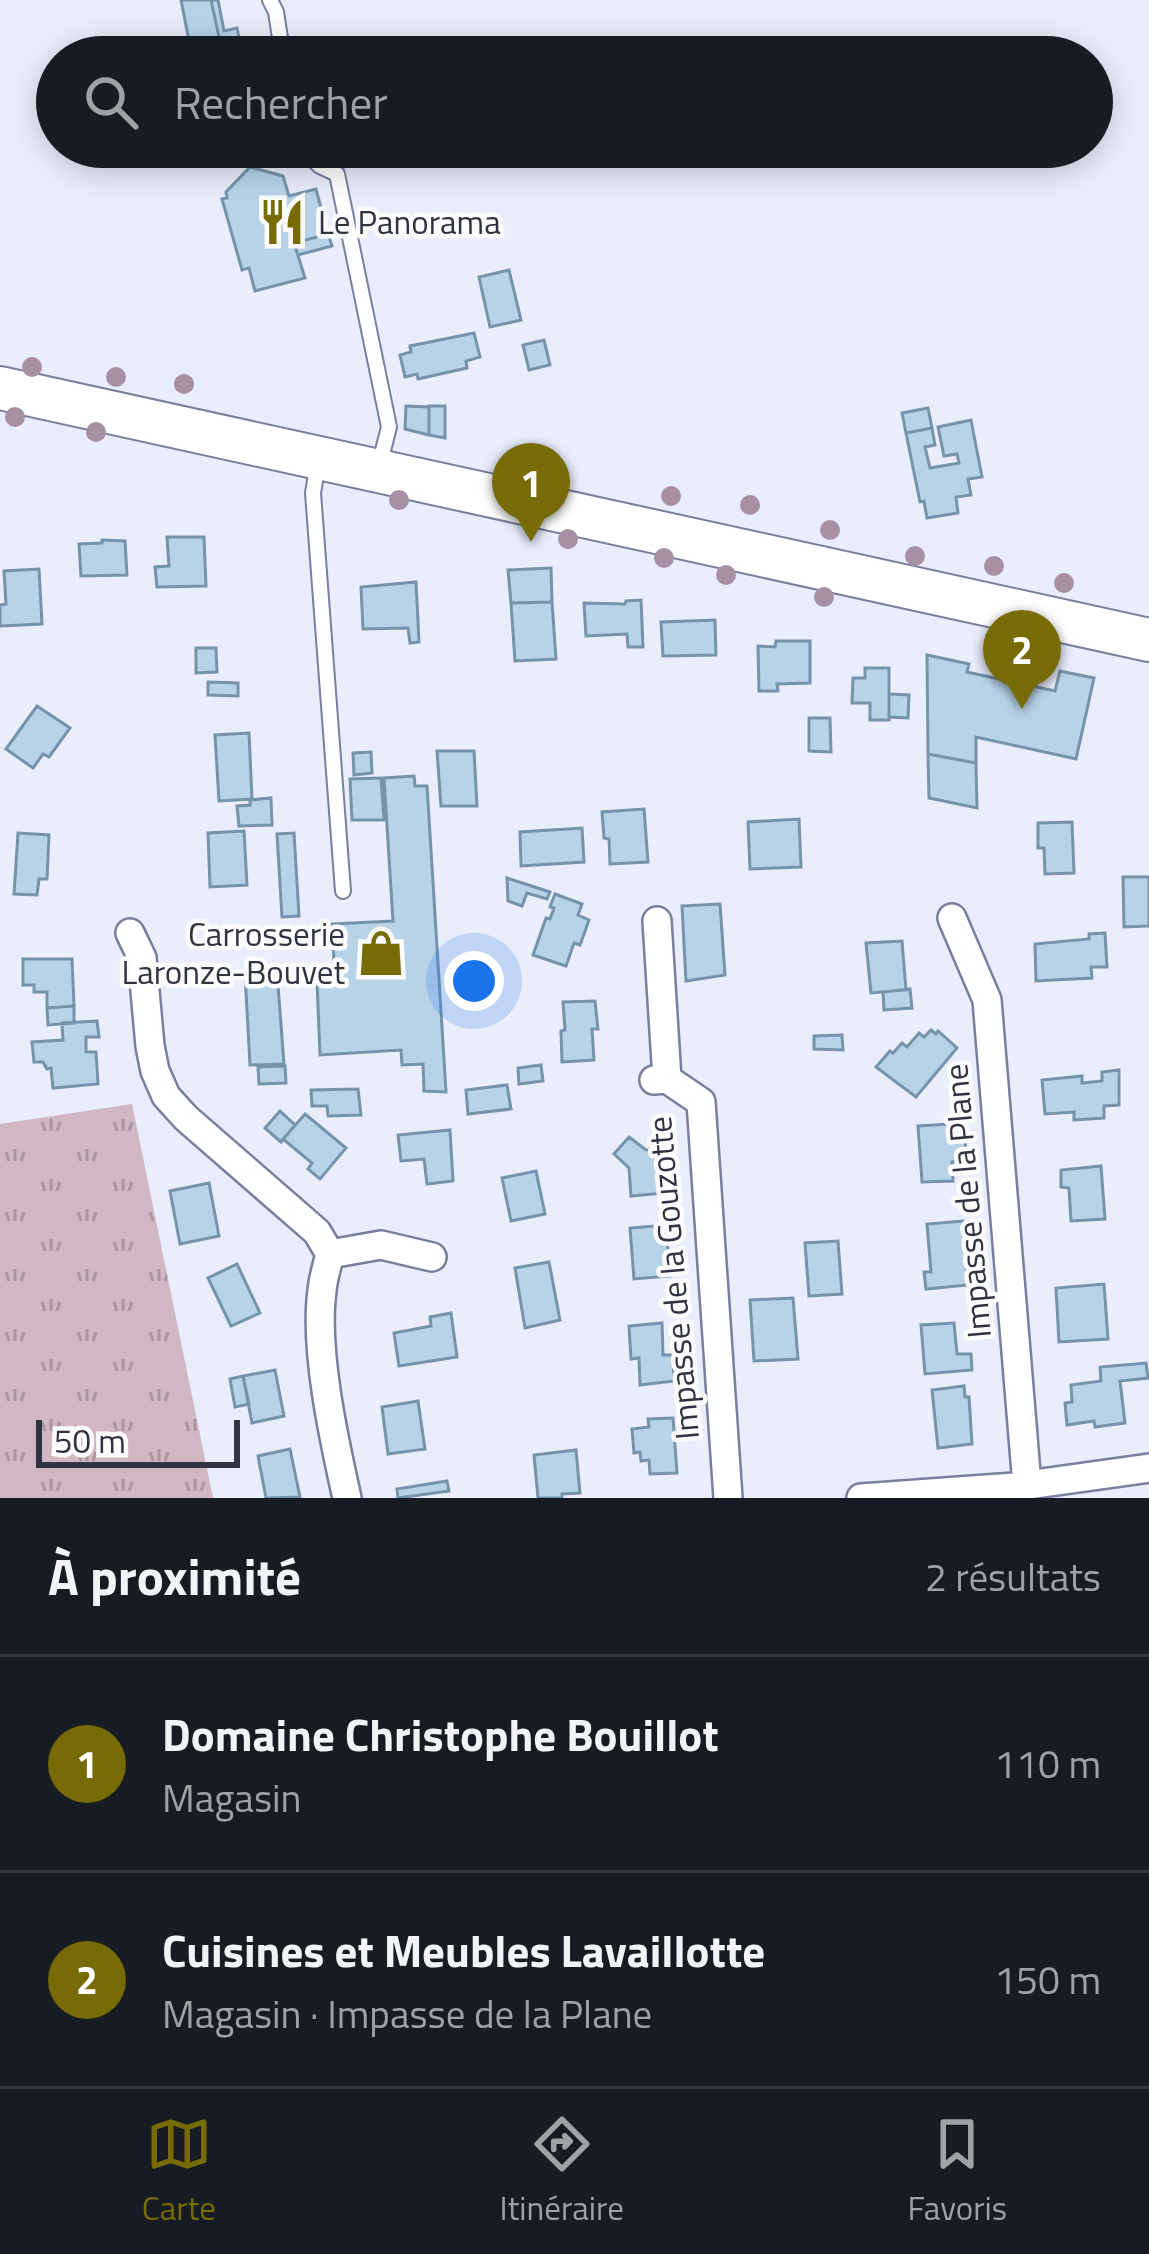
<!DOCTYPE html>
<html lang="fr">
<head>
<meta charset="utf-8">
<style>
	body { margin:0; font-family:"Titillium Web",sans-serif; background:#242831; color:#f1f3f6 }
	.scale { position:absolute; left:36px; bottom:30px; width:204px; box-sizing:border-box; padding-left:12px; border:6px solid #303340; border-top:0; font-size:33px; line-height:42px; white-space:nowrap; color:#303340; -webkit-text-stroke:9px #fbfbfb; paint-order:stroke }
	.you { position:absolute; left:474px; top:981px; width:42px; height:42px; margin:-30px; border:9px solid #fff; border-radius:50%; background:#1a73e8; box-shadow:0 0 0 18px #1a73e833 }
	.badge { display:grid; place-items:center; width:78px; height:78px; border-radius:50%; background:#766b04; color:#fff; font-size:39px; font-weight:700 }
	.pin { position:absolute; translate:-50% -99px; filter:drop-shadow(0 3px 6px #0008) }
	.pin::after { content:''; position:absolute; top:63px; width:42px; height:36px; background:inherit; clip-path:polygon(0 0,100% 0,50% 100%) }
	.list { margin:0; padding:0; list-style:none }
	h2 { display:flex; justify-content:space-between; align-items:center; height:156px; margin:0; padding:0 48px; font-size:51px }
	h2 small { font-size:39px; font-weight:400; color:#9ea1a6 }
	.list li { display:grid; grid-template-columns:78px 1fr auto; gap:36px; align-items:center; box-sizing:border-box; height:216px; padding:0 48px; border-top:3px solid #363941 }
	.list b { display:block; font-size:45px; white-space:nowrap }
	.list p { margin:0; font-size:39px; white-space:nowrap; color:#9ea1a6 }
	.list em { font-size:39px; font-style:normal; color:#9ea1a6 }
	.icon { flex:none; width:66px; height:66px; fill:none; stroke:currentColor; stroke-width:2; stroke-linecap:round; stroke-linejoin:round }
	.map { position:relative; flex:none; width:1149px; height:1498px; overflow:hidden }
	.search { position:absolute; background:#171b24; box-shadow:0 6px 30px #0003; left:36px; right:36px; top:36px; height:132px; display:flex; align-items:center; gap:30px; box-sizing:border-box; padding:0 42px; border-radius:66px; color:#9ea1a6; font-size:45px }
	.sheet { height:588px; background:#171b24 }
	nav { display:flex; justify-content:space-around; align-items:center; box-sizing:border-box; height:168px; border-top:3px solid #363941; background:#171b24; font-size:33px; color:#9ea1a6 }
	nav a { display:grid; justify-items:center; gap:6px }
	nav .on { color:#766b04 }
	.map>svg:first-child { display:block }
	.grass { fill:url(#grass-tufts) }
	.building { fill:#b8d3e8; stroke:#7594ab; stroke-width:3 }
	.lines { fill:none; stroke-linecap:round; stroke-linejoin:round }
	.service-casing { stroke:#797f9f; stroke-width:18 }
	.minor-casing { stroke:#797f9f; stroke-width:32 }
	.primary-casing { stroke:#797f9f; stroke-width:46 }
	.service { stroke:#fff; stroke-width:14 }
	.minor { stroke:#fff; stroke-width:27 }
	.primary { stroke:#fff; stroke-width:42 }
	.tree { fill:#a790a4 }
	.labels { text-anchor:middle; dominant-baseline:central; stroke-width:9; stroke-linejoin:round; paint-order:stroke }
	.poi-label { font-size:33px; fill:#303340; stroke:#fbfbfb; text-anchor:start }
	.street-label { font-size:33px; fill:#303340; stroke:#fbfbfb }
</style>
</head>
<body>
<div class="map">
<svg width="1149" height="1498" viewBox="0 0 1149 1498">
	<defs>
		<pattern id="grass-tufts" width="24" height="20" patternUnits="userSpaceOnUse" patternTransform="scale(3)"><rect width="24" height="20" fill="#d1b6c3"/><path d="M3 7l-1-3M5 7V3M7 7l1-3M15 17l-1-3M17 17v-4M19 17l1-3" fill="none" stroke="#aa95a0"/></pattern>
	</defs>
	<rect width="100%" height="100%" fill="#eaedfb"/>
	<path class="grass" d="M132,1104L213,1498H0V1124Z"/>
	<path class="building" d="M181,0H211L221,46L233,44L236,57H205L203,49L191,51Z
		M211,0H218L224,31L237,28L243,57H236L233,44L221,46Z
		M250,167L283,176L289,196L316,189L328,234L294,243L305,278L255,291L249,268L242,270L222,199L227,198L226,192Z
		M328,234L332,246L298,255L294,243Z
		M509,270L521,320L490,327L479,277Z
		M474,333L480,357L466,361L467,368L418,379L417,374L405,377L400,355L411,352L410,346Z
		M544,340L550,365L529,370L523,345Z
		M406,406L429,407V435L405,429Z
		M429,406H445V438L429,435Z
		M928,408L932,428L906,433L902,413Z
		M971,420L982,477L968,479L971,495L956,497L958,513L927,518L924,501L920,502L906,433L932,428L935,445L925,447L930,468L959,463L957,454L944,456L938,427Z
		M167,537H204L206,586L157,587L155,567L169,566Z
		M102,540L125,541L127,575L81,576L79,544L102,543Z
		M551,568L552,602L511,603L508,570Z
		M39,569L42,624L0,626V605L6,604L4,571Z
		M416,582L419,642L410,643L408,628L363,629L361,587Z
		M641,600L643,647H628L627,634L586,636L584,603L625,604L626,601Z
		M552,602L556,659L515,661L511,603Z
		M715,620L716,655L663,656L661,622Z
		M776,641H810V683L777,684L778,691H759L758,646L775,647Z
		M196,648H216L217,672L196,673Z
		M927,655L969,664L967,672L1055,691L1060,671L1094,678L1076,759L976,737V763L928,754Z
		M865,668H889V720H870V703H852L853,678H865Z
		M208,682L238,683V696L208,695Z
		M889,694L909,695L908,718L889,717Z
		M37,706L70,728L49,757L43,754L33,768L6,749Z
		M809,718H830L831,752L809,751Z
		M249,733L252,799L219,801L215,735Z
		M437,751H474L477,806H441Z
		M371,752L372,773L354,775L353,753Z
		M928,754L976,763L977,808L929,798Z
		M414,776L415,786H427L446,1092L424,1091L423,1064L402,1065L401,1050L320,1055L317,981L335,980L332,924L393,921L384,778Z
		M381,778L384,820H352L350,779Z
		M271,798L272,825L239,826L237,806L250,805V800Z
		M644,809L648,862L610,864L609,839L604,838L602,812Z
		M799,819L801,867L750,869L748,822Z
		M1072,822L1074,873L1045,874L1044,848H1038V823Z
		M582,828L584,862L521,866L520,832Z
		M244,831L247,885L210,887L208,833Z
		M18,833L49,835L47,879H39L37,895L14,894Z
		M294,833L299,916L282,917L277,834Z
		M1123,877H1149V926L1124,927Z
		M507,878L550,892L547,899L527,893L522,906L508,901Z
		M555,894L582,904L578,915L589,920L580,945L574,943L566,966L533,955L546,918L550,919L554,908L550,907Z
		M720,904L725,975L686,981L682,906Z
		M1105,933L1107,967H1091L1092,978L1036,981L1035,944L1089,939V934Z
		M902,941L906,990L871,993L866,943Z
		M23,959H72L74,1006L47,1008V992H34V985H23Z
		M277,972L284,1064L250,1065L245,973Z
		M910,989L912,1008L884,1010L883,992Z
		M595,1001L598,1029H592L594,1060L562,1062L561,1031L565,1030L563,1002Z
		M74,1006V1023L48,1025L47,1008Z
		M97,1021L99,1037H86V1052H96L98,1084L53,1088L51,1068L47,1069L43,1062H34L32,1042L63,1040L62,1023Z
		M931,1030L936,1034L938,1031L957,1048L916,1097L876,1067L890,1051L893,1053L902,1043L907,1047L919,1033L924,1037Z
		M842,1035L843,1050L814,1049V1036Z
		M541,1065L543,1081L519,1084L518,1068Z
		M285,1066L286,1083L259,1084L258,1067Z
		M1119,1070V1105L1104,1106V1118L1074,1120V1112L1045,1114L1042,1080L1082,1076V1083L1102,1081V1072Z
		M507,1085L511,1109L468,1114L466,1090Z
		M358,1089L361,1115L328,1116L327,1106H312L311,1090Z
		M280,1111L295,1125L281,1142L265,1128Z
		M305,1114L346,1148L320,1179L308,1169L312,1163L283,1139Z
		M949,1124L950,1137H965L966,1161L952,1162L953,1181L922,1182L918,1126Z
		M450,1130L453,1181L427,1184L424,1159L401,1161L398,1135Z
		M629,1137L646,1150H651L652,1156L660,1160L665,1193L631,1196L629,1168L614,1154Z
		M1101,1166L1105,1219L1071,1221L1069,1188L1061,1187V1170Z
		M536,1171L545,1214L511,1221L502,1178Z
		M209,1183L219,1236L180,1244L170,1191Z
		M963,1221L968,1285L926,1289L924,1272H931L927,1224Z
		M666,1225L670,1276L634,1279L630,1228Z
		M838,1241L842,1294L809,1296L805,1243Z
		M549,1262L560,1320L525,1328L515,1268Z
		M237,1264L260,1313L231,1326L208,1278Z
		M1104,1284L1108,1339L1059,1342L1056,1288Z
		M793,1298L798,1359L754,1361L750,1300Z
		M451,1313L457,1357L399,1366L394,1333L431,1326L430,1317Z
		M662,1323L663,1355H673L674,1381L640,1385L639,1358L631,1359L629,1326Z
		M954,1323L957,1354H971L972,1370L925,1374L921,1325Z
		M1146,1363L1148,1378L1120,1381L1125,1423L1095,1427L1094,1421L1067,1425L1065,1403L1072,1402L1071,1385L1101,1381L1100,1367Z
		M275,1370L284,1416L252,1423L243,1376Z
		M243,1376L249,1404L235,1407L230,1379Z
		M964,1386L965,1397H969L972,1444L938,1448L932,1390Z
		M418,1401L425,1449L388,1454L382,1407Z
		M673,1418L677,1473L650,1474L649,1460L641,1461L640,1452L634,1453L632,1429L649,1427L648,1419Z
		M290,1449L300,1497L266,1498L258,1456Z
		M576,1450L580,1493L562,1494V1498H538L534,1455Z
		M447,1481L449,1491L398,1498L397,1489Z"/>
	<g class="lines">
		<defs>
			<path id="service" d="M270,0L276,12L283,57
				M299,147L320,166L337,174L389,427L379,466
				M318,463L313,493L343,891"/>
			<path id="minor" d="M952,918L987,1000L1027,1485
				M657,921L667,1079
				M130,933L142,958L150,1046L155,1071L166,1096L186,1118L317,1232L330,1254
				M654,1080L667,1079L701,1102L728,1498
				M347,1498C334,1440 314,1349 322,1291C323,1278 327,1266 330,1254L381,1245L432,1257
				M861,1498L1014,1487L1149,1468"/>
			<path id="primary" d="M0,388L1149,640"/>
		</defs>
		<use href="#service" class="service-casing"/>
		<use href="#minor" class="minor-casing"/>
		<use href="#primary" class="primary-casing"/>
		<use href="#service" class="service"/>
		<use href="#minor" class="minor"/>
		<use href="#primary" class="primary"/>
	</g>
	<g class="tree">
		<circle cx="32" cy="367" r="10"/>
		<circle cx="116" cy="377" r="10"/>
		<circle cx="184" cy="384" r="10"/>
		<circle cx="15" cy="417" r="10"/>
		<circle cx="96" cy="432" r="10"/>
		<circle cx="671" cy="496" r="10"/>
		<circle cx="399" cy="500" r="10"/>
		<circle cx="750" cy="505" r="10"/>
		<circle cx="830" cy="530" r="10"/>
		<circle cx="568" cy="539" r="10"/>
		<circle cx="915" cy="556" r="10"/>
		<circle cx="664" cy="558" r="10"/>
		<circle cx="994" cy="566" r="10"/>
		<circle cx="726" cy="575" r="10"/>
		<circle cx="1064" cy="583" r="10"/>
		<circle cx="824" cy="597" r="10"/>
	</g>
	<defs>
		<symbol id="restaurant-bare" viewBox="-9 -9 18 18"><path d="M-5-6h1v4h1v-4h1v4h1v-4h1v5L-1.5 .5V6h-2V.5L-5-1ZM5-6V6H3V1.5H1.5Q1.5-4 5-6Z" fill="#766b04" stroke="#fbfbfb" stroke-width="2.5" paint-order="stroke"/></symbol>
		<symbol id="shop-bare" viewBox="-9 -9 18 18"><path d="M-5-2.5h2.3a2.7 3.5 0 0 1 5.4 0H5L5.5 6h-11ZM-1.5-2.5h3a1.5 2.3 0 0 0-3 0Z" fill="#766b04" stroke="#fbfbfb" stroke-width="2.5" paint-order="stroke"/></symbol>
	</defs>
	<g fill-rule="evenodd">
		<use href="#restaurant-bare" x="249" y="189" width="66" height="66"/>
		<use href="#shop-bare" x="348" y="920" width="66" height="66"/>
	</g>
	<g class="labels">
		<g class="poi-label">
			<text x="318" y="222">Le Panorama</text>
			<text x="345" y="934" text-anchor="end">Carrosserie<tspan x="345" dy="38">Laronze-Bouvet</tspan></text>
		</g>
		<g class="street-label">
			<text transform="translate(967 1201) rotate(-95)">Impasse de la Plane</text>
			<text transform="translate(673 1278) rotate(-95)">Impasse de la Gouzotte</text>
		</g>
	</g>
</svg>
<div class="scale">50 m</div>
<div class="you"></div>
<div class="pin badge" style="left:531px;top:542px">1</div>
<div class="pin badge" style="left:1022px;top:709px">2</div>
<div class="search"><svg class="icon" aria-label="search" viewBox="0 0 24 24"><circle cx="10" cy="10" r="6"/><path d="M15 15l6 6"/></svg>Rechercher</div>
</div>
<section class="sheet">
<h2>À proximité<small>2 résultats</small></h2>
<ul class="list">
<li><span class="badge">1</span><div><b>Domaine Christophe Bouillot</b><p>Magasin</p></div><em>110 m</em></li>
<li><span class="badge">2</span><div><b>Cuisines et Meubles Lavaillotte</b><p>Magasin · Impasse de la Plane</p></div><em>150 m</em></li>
</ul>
</section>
<nav>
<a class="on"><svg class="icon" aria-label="map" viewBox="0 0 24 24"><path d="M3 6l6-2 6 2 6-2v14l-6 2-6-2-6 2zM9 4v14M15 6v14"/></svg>Carte</a>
<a><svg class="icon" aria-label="directions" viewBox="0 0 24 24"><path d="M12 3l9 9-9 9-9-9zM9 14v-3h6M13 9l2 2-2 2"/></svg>Itinéraire</a>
<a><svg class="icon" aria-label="saved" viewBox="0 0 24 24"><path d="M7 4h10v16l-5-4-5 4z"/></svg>Favoris</a>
</nav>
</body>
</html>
